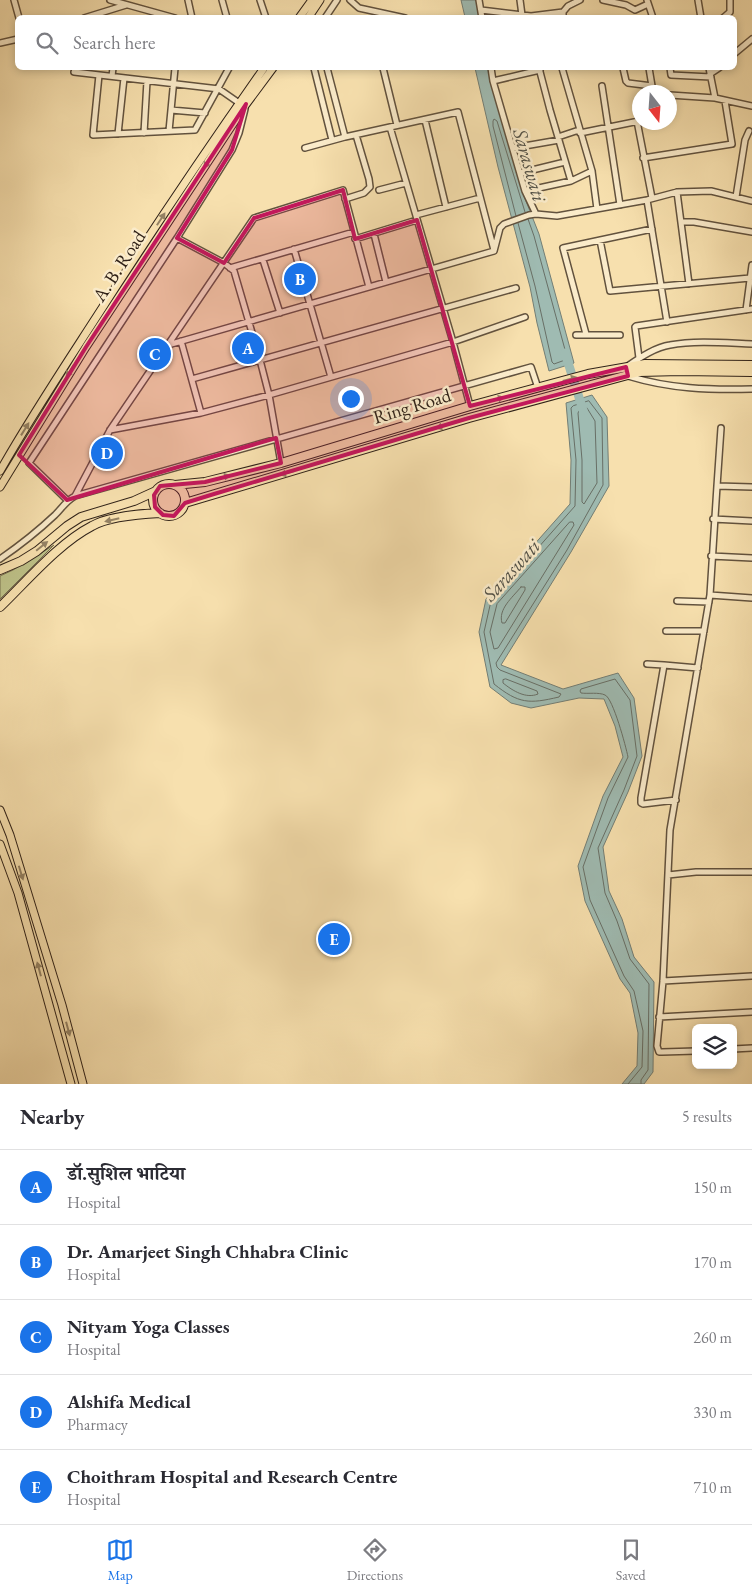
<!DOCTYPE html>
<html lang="en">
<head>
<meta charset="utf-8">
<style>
	body { margin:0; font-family:"EB Garamond","Noto Serif Devanagari",serif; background:#f7f7f7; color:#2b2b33 }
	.controls { position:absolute; right:15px; bottom:15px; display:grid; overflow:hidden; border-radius:8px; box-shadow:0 2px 8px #0003 }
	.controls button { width:45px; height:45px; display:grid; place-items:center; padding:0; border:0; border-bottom:1px solid #e1e1e2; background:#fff; color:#2b2b33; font:25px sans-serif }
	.compass { position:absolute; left:632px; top:85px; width:45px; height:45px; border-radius:50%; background:#fff; box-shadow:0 2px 8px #0003; rotate:163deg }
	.you { position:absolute; left:350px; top:398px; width:18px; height:18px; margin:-12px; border:4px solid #fff; border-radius:50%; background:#1a73e8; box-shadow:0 0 0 8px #1a73e833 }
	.badge { display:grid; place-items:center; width:32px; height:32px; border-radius:50%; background:#1a73e8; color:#fff; font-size:16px; font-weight:700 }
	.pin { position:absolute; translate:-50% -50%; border:2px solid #fff; box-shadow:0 1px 5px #0006 }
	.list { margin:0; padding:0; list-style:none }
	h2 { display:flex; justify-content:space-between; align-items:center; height:65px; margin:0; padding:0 20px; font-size:21px }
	h2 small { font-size:16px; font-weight:400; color:#7c7c81 }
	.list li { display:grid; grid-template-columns:32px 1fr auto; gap:15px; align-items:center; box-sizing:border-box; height:75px; padding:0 20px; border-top:1px solid #e1e1e2 }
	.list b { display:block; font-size:19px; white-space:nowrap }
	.list p { margin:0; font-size:16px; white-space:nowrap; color:#7c7c81 }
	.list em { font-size:16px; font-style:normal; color:#7c7c81 }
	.icon { flex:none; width:28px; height:28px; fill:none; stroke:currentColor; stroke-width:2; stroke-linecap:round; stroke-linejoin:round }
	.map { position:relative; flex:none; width:752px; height:1084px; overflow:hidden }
	.search { position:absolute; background:#fff; box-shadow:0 2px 8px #0003; left:15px; right:15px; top:15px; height:55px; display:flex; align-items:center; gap:12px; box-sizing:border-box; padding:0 18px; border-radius:8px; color:#7c7c81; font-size:19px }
	.sheet { height:440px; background:#fff }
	nav { display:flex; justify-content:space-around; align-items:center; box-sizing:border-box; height:70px; border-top:1px solid #e1e1e2; background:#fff; font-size:14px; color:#7c7c81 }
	nav a { display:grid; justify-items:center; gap:2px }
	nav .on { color:#1a73e8 }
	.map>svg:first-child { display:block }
	.green { fill:#bec289; stroke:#787251 }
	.water { fill:#9fbbb2; stroke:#737e75 }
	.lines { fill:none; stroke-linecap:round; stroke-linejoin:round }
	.shore { stroke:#686f66; stroke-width:1 }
	.river { stroke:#9fbbb2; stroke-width:9 }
	.minor-casing { stroke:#62523e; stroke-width:8 }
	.major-casing { stroke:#312319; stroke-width:9 }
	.highway-casing { stroke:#312319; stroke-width:10 }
	.minor { stroke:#faebca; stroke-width:5 }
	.major { stroke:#f7e0ae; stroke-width:7 }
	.highway { stroke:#f7e0ae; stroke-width:8 }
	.oneway { fill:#948264 }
	.marked { fill:#c2185b; fill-opacity:0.2; stroke:#c2185b; stroke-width:4; stroke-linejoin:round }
	.labels { text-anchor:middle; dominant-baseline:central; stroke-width:5; stroke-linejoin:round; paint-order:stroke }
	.street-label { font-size:19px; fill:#312319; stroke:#faebca }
	.water-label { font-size:20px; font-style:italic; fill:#525147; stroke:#faebca }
</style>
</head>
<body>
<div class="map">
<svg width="752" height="1084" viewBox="0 0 752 1084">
	<rect width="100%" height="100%" fill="#f7e0ae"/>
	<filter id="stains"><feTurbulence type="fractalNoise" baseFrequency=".004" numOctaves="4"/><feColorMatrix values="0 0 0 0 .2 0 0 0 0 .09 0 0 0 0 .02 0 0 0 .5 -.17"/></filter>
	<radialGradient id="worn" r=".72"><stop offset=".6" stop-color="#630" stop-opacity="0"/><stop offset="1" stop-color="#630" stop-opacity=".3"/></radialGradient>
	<path class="green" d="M54,545L0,599V576L13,570Z"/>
	<path class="water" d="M461,0H477L479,17H465Z
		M475,68H488L524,196L539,234L574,363L549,371L537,323L530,287L498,167Z
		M592,395L607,417L609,486L571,552L501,665L563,689L618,673L634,698L642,756L628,792L603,847L609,891L622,919L634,957L654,982L653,1072L644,1084H622L637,1066L638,1033L630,993L620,979L585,901L578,866L603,796L623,757L615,726L604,699L579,698L531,708L511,703L490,687L479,632L486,599L570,504L571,460L566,403Z"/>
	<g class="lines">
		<path class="shore" d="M516,216L493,126V121L494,119L497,121L525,212
			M518,223L535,286L552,362L554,364L565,360L567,357L534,236L528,219
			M589,401L602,418L603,485L567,550L496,663L497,667L500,670L561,694L559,697C529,704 519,704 494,684L484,632L491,601L575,506L576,460L571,408L573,406Z
			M587,408L595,421L597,483L584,504L582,502V460L578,413L579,411Z
			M570,522H573L574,525L498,648L494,649L490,632L497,604Z
			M521,587H525V590L505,623H502C498,609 512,598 521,587Z
			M506,679L537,691L538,694C526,699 513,691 503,683V680Z
			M628,1084L642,1067L643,1031L634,991L624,976L590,900L583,867L608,798L628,757C626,747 613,698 605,695C599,692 588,694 581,693L580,691L581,689L615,679L630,700L637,756L624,790L598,848L605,893L617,921L630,959L649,984L648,1070L641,1080V1084"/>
		<path class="river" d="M565,353L583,410"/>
		<defs>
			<path id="minor" d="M14,0L19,18
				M110,0L175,18
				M188,0L192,18
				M222,0L227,18
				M260,0L266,18
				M350,0L359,8L405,18
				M479,0L482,18
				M520,0L522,15
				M603,0L626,5L635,10L648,4
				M647,0L653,18
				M698,0L701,18
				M481,10L531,16L563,12
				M84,18L126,5
				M325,18L337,0
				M563,18V12L568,6L580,0
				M723,18L730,12V0
				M0,43L18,39
				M734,54L752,39
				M314,68L332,140
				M327,68L345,137
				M383,68L397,125
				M491,68L493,81L525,191L536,214
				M539,68L550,110L571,181
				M562,68L592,171L597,209
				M623,68L626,81L628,83L652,86
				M649,68L653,92
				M670,68L671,75L711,77
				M709,68L715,98
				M74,72L219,89L242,105
				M710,74L719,68
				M99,75L93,135L195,130L229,68
				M112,76L113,68
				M493,81L540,70
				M602,86L620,205
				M670,95L715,98L752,106
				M171,110L205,113
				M425,120L446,207
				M637,121L652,198
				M390,127L453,342L470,406
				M169,131L175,68
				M144,133L147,81
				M580,133L639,121
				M118,134L124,78
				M558,137L579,130
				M305,148L345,137L458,112L494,250
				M513,148L559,140
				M643,158L732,144L725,101
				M520,173L565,162
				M379,190L406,183
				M525,191L571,181L592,171
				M677,192L689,284
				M736,197L745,140L749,131
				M345,199L364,193L370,187L369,179L356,135
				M647,200L667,322
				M416,215L480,198
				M681,222H694L752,232
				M374,234L386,282
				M177,238L224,263L234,271L260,360L269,395L281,463
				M355,239L417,220
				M600,240L610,291L750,278
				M294,249L331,377
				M263,260L280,313
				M230,268L354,232
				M746,310L752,265
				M586,334L563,248L652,229
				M576,335H620
				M181,341L201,413
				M168,345L494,251L500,228L504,224L529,215L536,214L557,216L647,200L677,192L711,191L752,201
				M639,358L635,327L636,326L752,309
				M629,365C641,357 656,347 670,345C696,340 726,343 752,344
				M628,374V376C671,389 708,390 752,389
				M192,379L516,288
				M110,430L201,413L269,395L453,342L525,317
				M717,486L721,428
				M75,496L531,367L538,388
				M67,500L29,463L177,238L232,150L239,133L245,109
				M713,519L752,521
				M711,556L752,558
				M0,559C19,546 38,531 55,515C62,508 66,501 75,496L110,430L254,218L343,190L369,287
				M710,595L752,598
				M677,601L709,602
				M666,631H704
				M647,664L664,665
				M676,800L643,804L641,803V798L664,665L698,668
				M668,875L696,872H752
				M663,981L752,976
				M659,1017L752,1012
				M733,1049L752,1048
				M696,1051L662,1052H659L657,1046L663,981L670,830L710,595L717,486L752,487"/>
			<path id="major" d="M299,18L312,0
				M308,18L320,0
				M0,471C30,418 64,367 97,316C151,232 207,149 264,68
				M0,487L86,347L244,107L273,68
				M0,810L10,835L62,1005L83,1084
				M0,844L18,893L71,1084"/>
			<path id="highway" d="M153 500a16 16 0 1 1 32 0a16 16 0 1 1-32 0Z
				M175,485L205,482L281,463L470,406L588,374L645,364L752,365
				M185,503L469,418L639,372L681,371L752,372
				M0,570L21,561L37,551L67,526L81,517L134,501L156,491
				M0,607C27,581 59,543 92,526C109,516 140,514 160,513"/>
		</defs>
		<use href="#minor" class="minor-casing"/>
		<use href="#major" class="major-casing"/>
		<use href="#highway" class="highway-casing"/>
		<use href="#minor" class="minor"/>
		<use href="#major" class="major"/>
		<use href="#highway" class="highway"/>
	</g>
	<defs><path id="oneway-solid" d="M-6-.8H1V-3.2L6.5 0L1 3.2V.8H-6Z" transform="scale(1.25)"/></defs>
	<g class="oneway">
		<use href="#oneway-solid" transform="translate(208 162) rotate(124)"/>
		<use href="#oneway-solid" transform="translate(161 219) rotate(-57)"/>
		<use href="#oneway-solid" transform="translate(70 371) rotate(122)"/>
		<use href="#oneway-solid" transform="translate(570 379) rotate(-15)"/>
		<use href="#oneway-solid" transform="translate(497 399) rotate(-15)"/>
		<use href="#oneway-solid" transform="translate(443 426) rotate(163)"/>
		<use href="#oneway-solid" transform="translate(25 429) rotate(-58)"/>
		<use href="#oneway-solid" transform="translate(287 473) rotate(164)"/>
		<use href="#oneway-solid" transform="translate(223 477) rotate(-13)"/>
		<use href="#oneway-solid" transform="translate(112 520) rotate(167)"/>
		<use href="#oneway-solid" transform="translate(42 546) rotate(-39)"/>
		<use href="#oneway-solid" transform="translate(21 873) rotate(73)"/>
		<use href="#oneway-solid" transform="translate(39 969) rotate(-105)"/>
		<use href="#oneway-solid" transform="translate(68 1029) rotate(75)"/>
	</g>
	<path class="marked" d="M246,104L232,150L177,238L224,263L254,218L343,190L355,239L417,220L470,406L626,367L628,376L469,418L214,494L185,503L174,516L163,515L155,507L154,495L160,486L205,482L281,463L276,438L67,500L19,455L86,347Z"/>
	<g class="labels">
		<g class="street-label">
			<text transform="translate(119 266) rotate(-57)">A. B. Road</text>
			<text transform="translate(412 406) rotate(-17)">Ring Road</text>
		</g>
		<g class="water-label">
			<text transform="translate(530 165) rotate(74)">Saraswati</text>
			<text transform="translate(511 570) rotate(-48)">Saraswati</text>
		</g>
	</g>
	<rect width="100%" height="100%" filter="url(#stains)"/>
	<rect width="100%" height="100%" fill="url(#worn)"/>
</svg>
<div class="controls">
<button><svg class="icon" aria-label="layers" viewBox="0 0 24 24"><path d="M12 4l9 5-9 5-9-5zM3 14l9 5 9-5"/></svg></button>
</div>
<svg class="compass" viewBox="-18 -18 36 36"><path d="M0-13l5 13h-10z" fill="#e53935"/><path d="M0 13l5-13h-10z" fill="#7c7c81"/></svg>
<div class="you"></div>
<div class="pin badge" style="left:248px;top:348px">A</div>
<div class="pin badge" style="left:300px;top:279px">B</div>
<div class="pin badge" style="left:155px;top:354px">C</div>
<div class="pin badge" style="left:107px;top:453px">D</div>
<div class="pin badge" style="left:334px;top:939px">E</div>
<div class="search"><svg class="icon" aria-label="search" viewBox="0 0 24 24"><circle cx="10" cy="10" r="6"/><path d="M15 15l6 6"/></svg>Search here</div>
</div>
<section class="sheet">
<h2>Nearby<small>5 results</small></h2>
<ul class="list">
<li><span class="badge">A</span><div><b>डॉ.सुशिल भाटिया</b><p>Hospital</p></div><em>150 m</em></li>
<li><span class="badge">B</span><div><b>Dr. Amarjeet Singh Chhabra Clinic</b><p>Hospital</p></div><em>170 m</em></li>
<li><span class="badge">C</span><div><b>Nityam Yoga Classes</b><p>Hospital</p></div><em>260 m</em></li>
<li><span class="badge">D</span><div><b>Alshifa Medical</b><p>Pharmacy</p></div><em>330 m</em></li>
<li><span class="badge">E</span><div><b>Choithram Hospital and Research Centre</b><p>Hospital</p></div><em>710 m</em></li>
</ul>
</section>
<nav>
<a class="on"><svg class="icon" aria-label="map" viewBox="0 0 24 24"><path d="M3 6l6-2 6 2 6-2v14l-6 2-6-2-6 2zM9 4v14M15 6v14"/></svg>Map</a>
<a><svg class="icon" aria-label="directions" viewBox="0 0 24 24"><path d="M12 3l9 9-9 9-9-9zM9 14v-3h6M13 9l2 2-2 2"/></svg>Directions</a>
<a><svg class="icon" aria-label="saved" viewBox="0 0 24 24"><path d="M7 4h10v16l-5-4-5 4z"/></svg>Saved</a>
</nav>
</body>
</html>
